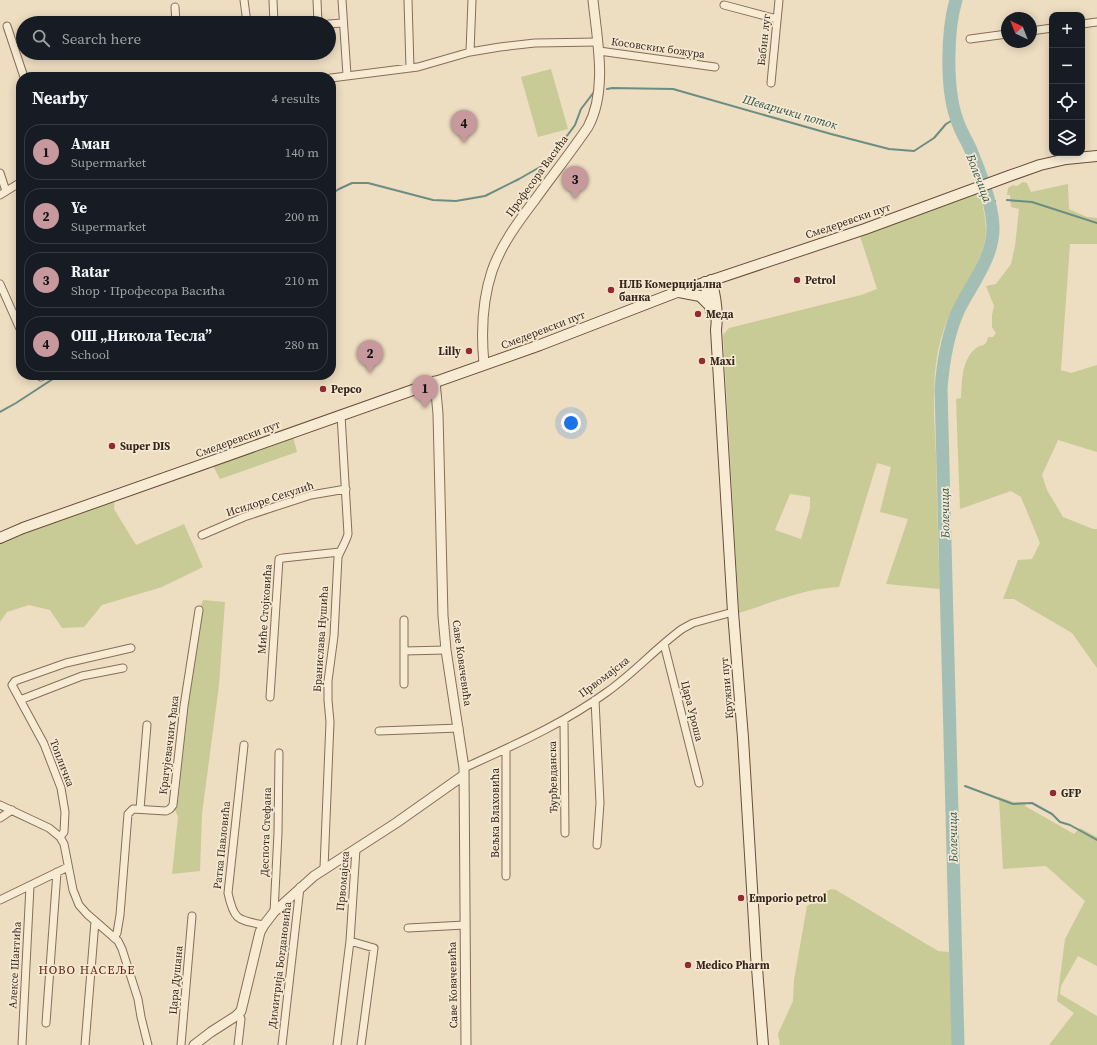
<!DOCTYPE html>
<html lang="en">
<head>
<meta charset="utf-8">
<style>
	body { margin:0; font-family:"Source Serif 4",serif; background:#242831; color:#f1f3f6 }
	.controls { position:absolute; right:12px; top:12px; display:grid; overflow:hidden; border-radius:8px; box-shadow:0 2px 10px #0003 }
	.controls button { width:36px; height:36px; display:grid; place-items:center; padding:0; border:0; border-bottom:1px solid #363941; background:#171b24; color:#f1f3f6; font:20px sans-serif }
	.compass { position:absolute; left:1001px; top:12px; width:36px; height:36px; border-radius:50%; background:#171b24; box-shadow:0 2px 10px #0003; rotate:317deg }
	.you { position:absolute; left:571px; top:423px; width:14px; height:14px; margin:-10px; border:3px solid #fff; border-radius:50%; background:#1a73e8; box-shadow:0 0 0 6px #1a73e833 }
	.badge { display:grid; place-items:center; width:26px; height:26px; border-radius:50%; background:#c7999d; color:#111; font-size:13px; font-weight:700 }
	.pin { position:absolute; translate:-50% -33px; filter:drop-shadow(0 1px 2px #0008) }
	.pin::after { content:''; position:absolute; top:21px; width:14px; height:12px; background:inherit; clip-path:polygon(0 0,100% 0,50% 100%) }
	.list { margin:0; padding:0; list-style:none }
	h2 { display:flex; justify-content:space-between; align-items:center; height:52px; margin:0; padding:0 16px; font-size:17px }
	h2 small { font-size:13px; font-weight:400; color:#9ea1a6 }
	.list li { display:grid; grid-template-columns:26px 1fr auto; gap:12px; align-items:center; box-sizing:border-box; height:56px; margin:0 8px 8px; padding:0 8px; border:1px solid #363941; border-radius:16px }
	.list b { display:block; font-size:15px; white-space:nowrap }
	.list p { margin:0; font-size:13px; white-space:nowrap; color:#9ea1a6 }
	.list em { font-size:13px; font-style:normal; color:#9ea1a6 }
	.icon { flex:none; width:22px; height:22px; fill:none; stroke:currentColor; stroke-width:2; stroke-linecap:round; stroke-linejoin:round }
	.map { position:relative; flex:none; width:1097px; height:1045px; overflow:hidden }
	.search { position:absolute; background:#171b24; box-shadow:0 2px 10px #0003; left:16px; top:16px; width:320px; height:44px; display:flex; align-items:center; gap:10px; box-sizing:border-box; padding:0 14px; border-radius:22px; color:#9ea1a6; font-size:15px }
	.panel { position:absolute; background:#171b24; box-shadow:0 2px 10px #0003; left:16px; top:72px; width:320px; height:308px; border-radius:16px }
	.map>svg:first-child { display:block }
	.green { fill:#c8cb95; fill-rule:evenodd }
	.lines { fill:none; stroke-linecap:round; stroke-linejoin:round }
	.stream { stroke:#6b8d82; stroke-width:2 }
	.river { stroke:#a3bfb5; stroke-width:13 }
	.minor-casing { stroke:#866e59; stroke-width:9 }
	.tertiary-casing { stroke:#866e59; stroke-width:11 }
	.secondary-casing { stroke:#684f3c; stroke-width:12 }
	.minor { stroke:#f8ebd4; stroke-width:7 }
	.tertiary { stroke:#f8ebd4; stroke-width:9 }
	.secondary { stroke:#f8ebd4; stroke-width:10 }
	.poi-dot { fill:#942a31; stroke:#f5e8d0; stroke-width:1.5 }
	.labels { text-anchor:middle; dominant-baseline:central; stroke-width:3.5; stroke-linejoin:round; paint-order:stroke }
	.street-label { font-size:11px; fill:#36271d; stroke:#f5e8d0 }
	.poi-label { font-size:11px; font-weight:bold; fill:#36271d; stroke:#f5e8d0; text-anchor:start }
	.water-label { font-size:12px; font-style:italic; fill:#2c5550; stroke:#f5e8d0 }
	.neighbourhood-label { font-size:12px; letter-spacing:1px; fill:#62271d; stroke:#f5e8d0 }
</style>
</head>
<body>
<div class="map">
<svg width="1097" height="1045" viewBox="0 0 1097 1045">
	<rect width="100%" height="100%" fill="#edddc1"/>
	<path class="green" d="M551,69L568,129L538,137L521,77Z
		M1023,182L1027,183L1031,192L1068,184L1069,209L1087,217L1097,218V244H1070L1061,370L1071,373L1097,365V452L1058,440L1042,475L1047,490L1063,517L1093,529H1097V668L1072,633L1014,599H1003L1018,560L1032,559L1040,543L1021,497L1011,491L960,509L956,399L961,398C962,384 961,369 969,356C971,353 975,348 978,347C984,344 986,346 988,337H993L996,333L992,327V315L994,306L986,286L996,284L1011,264L1015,246L1019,209L1011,207L1010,195H1007L1008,188L1013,185C1018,188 1019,184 1023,182Z
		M979,193C983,206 986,218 986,232C984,264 955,298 944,329C930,369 934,414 936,455C937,500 938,544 940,589L886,584L908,519L880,512L891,467L877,463L839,587C805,588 771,603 739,613L723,335L729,328L861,295L877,289L860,236ZM790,494L810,497V508L801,539L775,530Z
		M293,437L297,452L220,479L213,466Z
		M115,496L114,509L136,545L184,524L203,567L162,587L102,605L84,627L62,628L50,610L29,605L7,612L0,622V538Z
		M203,600L225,602L219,685L202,814L200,871L172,874L178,817L173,805L199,610Z
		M999,797L1013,802H1026L1025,806L1074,834L1080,828L1097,837V966L1078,956L1061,986L1060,994L1097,1016V1045H1049L1074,1013L1057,1001L1065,939L1085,901L1046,866L1003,869Z
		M831,889L836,890L938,951L949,952L953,1045H780L778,1034L793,1001L794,980L807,906L822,897L825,892Z"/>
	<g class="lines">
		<path class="stream" d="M607,89L612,88L673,89L831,134L889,149L914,151L934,138L946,124L956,118
			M331,194L339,189L352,183H368L433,200L456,201L485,196L519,179L547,163L575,125L581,109L594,92
			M1007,200L1032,202L1097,223
			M990,202L995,201
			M0,412L16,403L59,375
			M965,786L1013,804L1032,803L1052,814L1060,822L1070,825L1097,840"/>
		<path class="river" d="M956,0C947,30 946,87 956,117C959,128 965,138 970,148C979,170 992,202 993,226C994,257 972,283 959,309C947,335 943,362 941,389L958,1045"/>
		<defs>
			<path id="minor" d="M244,0L247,23
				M273,0L274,23
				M317,0L318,23
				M342,0L347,75
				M408,0L410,68
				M724,5L777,19
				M175,7L176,23
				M329,24L342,23
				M1082,24L1097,22
				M7,26L24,77
				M1031,31L1052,28
				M970,39L1007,34
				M599,51L715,67
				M470,52L472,0
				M331,78L418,67L470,52L500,47L535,43L598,42
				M771,83L779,0
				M0,173L6,191
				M0,195L21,182
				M0,284L21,331
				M40,375L41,377
				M202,535L244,517L274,507L311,495L346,489
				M664,644L699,783
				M404,651L446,650
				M404,684V620
				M270,697L279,559L283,558L340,552
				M20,700L82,676L123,668
				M595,700L600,803L597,845
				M564,721L565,833
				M379,731L459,728
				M244,745L228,893C234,921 238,920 264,925
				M506,749V876
				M464,768C514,745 563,724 607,692C634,673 656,648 682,629L693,623L733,612
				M0,805L49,828L60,837L64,844L73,890L79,905L87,914L118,941L122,949L138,999L141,1017L148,1045
				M140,809L147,725
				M0,818L12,810
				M60,837L64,832L65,812L61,788L44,744L12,685L15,681L66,663L131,648
				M324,868L330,722L328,700V681L334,636L338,557C341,549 346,542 348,534L341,415
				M0,900L68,867
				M274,912L278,833L279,753
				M408,928L465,925
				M114,938L117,933L120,915L128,814L133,809L166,811L170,809L173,805L184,706L199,610
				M350,941L374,948L361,1045
				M46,1023L57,872
				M22,1045L30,886
				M85,1045L95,921
				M181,1045L192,916
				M238,1045L241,1019L239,1014
				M282,1045L300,887
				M337,1045L350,941L356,849"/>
			<path id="tertiary" d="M484,364C481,333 482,301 492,271C501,245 518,222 534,201C552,176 571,152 588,127C608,90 597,40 593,0
				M435,381L438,414L443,616L446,650L464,768L466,1045
				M194,1045L211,1032L236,1016L241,1011L260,932L264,925L274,912L314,876L396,823L464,775"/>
			<path id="secondary" d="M711,280C716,297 718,313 716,330L733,612L743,738L756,955L763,1045
				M705,282L711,311
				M679,292L700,296L710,306
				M0,538L23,528L540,345L677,292L865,229L1009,176L1040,165L1066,159L1097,156"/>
		</defs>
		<use href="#minor" class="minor-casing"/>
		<use href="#tertiary" class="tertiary-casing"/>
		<use href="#secondary" class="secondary-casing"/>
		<use href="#minor" class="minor"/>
		<use href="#tertiary" class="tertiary"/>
		<use href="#secondary" class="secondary"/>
	</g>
	<g class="poi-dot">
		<circle cx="797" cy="280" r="4"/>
		<circle cx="611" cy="290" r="4"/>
		<circle cx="698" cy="314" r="4"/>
		<circle cx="469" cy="351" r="4"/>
		<circle cx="702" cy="361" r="4"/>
		<circle cx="323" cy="389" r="4"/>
		<circle cx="112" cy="446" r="4"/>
		<circle cx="1053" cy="793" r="4"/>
		<circle cx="741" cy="898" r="4"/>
		<circle cx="688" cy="965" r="4"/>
	</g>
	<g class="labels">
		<g class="street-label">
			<text transform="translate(764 40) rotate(-84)">Бабин луг</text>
			<text transform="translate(658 48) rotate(8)">Косовских божура</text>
			<text transform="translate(537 176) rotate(-54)">Професора Васића</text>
			<text transform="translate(848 221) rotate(-19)">Смедеревски пут</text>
			<text transform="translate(543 330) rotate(-21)">Смедеревски пут</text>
			<text transform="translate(238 439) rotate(-20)">Смедеревски пут</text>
			<text transform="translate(270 499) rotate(-18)">Исидоре Секулић</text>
			<text transform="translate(265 609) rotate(-86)">Миће Стојковића</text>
			<text transform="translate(321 639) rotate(-86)">Бранислава Нушића</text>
			<text transform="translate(462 663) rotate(82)">Саве Ковачевића</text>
			<text transform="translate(604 677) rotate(-37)">Првомајска</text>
			<text transform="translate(727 688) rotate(-95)">Кружни пут</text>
			<text transform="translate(692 711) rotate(76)">Цара Уроша</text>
			<text transform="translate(169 745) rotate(-83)">Крагујевачких ђака</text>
			<text transform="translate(62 763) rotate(69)">Топличка</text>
			<text transform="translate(553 777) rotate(-91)">Ђурђевданска</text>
			<text transform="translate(495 813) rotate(-90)">Вељка Влаховића</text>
			<text transform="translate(266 832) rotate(-88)">Деспота Стефана</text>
			<text transform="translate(222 845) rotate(-84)">Ратка Павловића</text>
			<text transform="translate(343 881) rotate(-85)">Првомајска</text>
			<text transform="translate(15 965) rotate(-87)">Алексе Шантића</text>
			<text transform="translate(280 965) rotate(-83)">Димитрија Богдановића</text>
			<text transform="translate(176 980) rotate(-85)">Цара Душана</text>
			<text transform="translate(453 985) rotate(-91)">Саве Ковачевића</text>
		</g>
		<g class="poi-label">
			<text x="805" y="280">Petrol</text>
			<text x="619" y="284">НЛБ Комерцијална<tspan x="619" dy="13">банка</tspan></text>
			<text x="706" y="314">Меда</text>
			<text x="461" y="351" text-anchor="end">Lilly</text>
			<text x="710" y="361">Maxi</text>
			<text x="331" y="389">Pepco</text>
			<text x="120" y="446">Super DIS</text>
			<text x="1061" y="793">GFP</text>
			<text x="749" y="898">Emporio petrol</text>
			<text x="696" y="965">Medico Pharm</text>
		</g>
		<g class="water-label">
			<text transform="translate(790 112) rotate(16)">Шеварички поток</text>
			<text transform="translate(979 178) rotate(69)">Болечица</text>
			<text transform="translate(945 513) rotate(-91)">Болечица</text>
			<text transform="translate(953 837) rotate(-91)">Болечица</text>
		</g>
		<g class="neighbourhood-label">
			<text x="87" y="970">НОВО НАСЕЉЕ</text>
		</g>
	</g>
</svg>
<div class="controls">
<button>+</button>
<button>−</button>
<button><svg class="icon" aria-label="locate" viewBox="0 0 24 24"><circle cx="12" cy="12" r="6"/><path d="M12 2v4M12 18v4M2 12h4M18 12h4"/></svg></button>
<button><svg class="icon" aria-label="layers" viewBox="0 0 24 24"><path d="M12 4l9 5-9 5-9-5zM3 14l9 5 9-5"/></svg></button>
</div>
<svg class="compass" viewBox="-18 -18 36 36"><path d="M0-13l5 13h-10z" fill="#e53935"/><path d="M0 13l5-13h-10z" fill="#9ea1a6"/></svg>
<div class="you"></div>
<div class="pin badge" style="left:425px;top:408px">1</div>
<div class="pin badge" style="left:370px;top:373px">2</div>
<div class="pin badge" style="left:575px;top:199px">3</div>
<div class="pin badge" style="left:464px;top:143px">4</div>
<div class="search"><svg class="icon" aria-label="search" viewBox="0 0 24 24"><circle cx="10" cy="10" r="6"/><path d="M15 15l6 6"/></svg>Search here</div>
<section class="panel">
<h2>Nearby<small>4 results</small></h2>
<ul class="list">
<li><span class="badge">1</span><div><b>Аман</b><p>Supermarket</p></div><em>140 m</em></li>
<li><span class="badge">2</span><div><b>Ye</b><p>Supermarket</p></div><em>200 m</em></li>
<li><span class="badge">3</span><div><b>Ratar</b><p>Shop · Професора Васића</p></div><em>210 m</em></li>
<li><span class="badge">4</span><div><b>ОШ „Никола Тесла”</b><p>School</p></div><em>280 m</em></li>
</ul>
</section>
</div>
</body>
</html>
